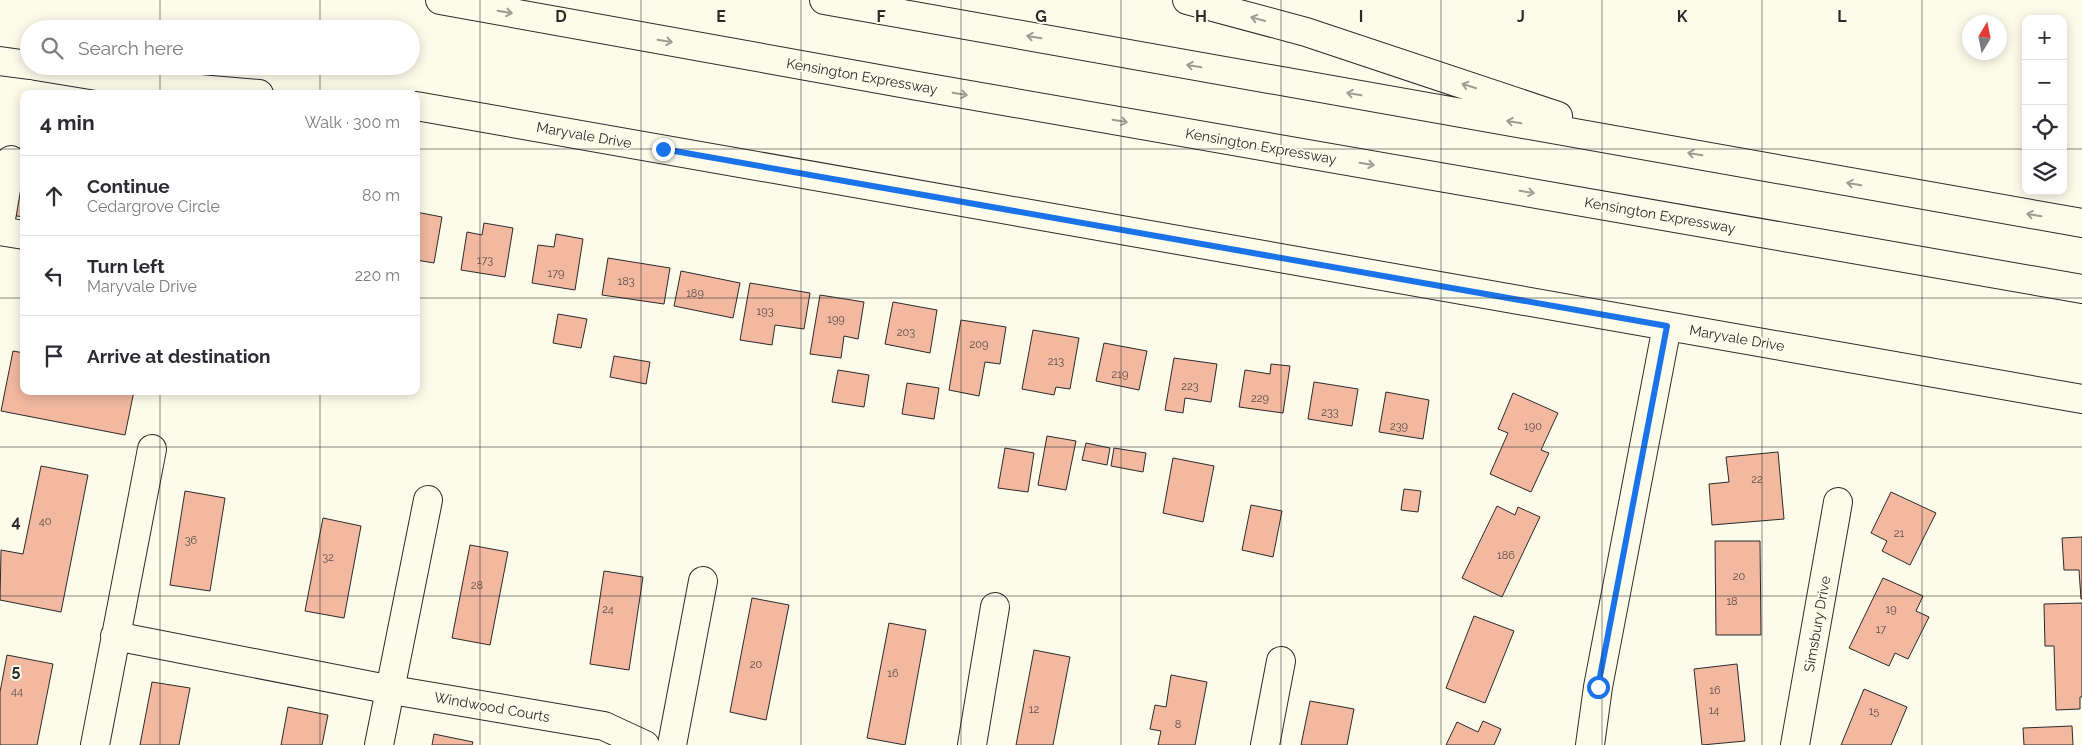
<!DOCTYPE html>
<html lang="en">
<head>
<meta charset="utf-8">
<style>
	body { margin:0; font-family:Raleway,sans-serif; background:#f7f7f7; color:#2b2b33 }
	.controls { position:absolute; right:15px; top:15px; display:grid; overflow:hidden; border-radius:10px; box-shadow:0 2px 12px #0003 }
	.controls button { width:45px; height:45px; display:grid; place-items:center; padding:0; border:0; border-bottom:1px solid #e1e1e2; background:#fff; color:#2b2b33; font:25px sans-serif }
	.compass { position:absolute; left:1962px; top:15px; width:45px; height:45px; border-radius:50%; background:#fff; box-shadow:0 2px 12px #0003; rotate:10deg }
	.stop { position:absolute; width:15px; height:15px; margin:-11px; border:4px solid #1a73e8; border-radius:50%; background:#fff }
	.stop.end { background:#1a73e8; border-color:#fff; box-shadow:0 1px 5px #0008 }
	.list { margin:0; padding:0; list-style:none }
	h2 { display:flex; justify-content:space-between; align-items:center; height:65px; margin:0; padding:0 20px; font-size:21px }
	h2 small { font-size:16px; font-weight:400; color:#7c7c81 }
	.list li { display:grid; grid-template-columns:32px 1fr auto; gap:15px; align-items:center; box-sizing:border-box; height:80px; padding:0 20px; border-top:1px solid #e1e1e2 }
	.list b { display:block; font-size:19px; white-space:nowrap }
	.list p { margin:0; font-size:16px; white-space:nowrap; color:#7c7c81 }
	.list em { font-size:16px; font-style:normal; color:#7c7c81 }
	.icon { flex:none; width:28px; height:28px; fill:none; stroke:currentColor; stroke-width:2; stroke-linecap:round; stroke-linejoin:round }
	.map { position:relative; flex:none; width:2082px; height:745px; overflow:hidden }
	.search { position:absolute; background:#fff; box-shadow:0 2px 12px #0003; left:20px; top:20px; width:400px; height:55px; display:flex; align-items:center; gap:12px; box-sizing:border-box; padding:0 18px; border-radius:28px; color:#7c7c81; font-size:19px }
	.panel { position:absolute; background:#fff; box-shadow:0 2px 12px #0003; left:20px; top:90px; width:400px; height:305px; border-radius:10px }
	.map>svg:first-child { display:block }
	.building { fill:#f2b8a0; stroke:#2b2b2b }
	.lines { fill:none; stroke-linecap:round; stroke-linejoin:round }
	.minor-casing { stroke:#2b2b2b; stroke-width:30 }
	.highway-casing { stroke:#2b2b2b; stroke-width:30 }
	.minor { stroke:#fdfbea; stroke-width:28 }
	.highway { stroke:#fdfbea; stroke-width:28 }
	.oneway { stroke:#9e9d94 }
	.route { stroke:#1a73e8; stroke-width:6 }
	.grid { fill:none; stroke:#2b2b2b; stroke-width:1; stroke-opacity:0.55 }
	.labels { text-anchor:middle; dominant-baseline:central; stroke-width:4; stroke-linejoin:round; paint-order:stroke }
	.number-label { font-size:11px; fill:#5d4e48 }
	.street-label { font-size:14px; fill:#2b2b2b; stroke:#fdfbea }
	.grid-label { font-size:16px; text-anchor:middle; font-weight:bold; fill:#2b2b2b; stroke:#fdfbea; stroke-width:4; stroke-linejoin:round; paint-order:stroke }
</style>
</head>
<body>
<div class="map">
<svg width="2082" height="745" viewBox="0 0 2082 745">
	<rect width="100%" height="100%" fill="#fdfbea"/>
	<path class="building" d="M18,172L24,173V217L10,215Z
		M416,212L442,217L434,263L416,260Z
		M484,223L513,228L505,277L461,270L467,232L482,235Z
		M556,234L583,239L575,290L532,283L538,245L554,247Z
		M608,258L670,268L664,304L602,295Z
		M681,271L740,283L733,318L674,306Z
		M750,283L810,293L804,329L775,325L772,345L740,340Z
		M820,295L864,302L858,339L844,336L841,358L810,354Z
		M893,302L937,310L930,353L885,344Z
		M558,314L587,319L581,348L553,343Z
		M961,320L1006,327L1000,364L985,362L979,396L949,390Z
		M1033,330L1079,338L1070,389L1056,387L1054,395L1022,389Z
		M1104,343L1147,351L1139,390L1096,381Z
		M13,351L24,353V391H134L125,435L1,411Z
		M614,356L650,362L646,384L610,377Z
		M1174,358L1217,364L1211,402L1185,398L1183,413L1165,410Z
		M1271,364L1290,366L1283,413L1239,407L1245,370L1270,374Z
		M838,370L869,375L864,407L832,402Z
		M1314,382L1358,389L1352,426L1308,419Z
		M907,383L939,388L934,419L902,414Z
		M1386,392L1429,400L1423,439L1379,432Z
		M1513,393L1558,413L1541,450L1549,453L1531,492L1490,474L1508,433L1498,429Z
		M1047,436L1076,441L1066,490L1038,485Z
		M1086,443L1110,448L1107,465L1082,460Z
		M1005,448L1034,453L1028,492L998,488Z
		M1114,448L1146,453L1143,472L1111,466Z
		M1778,452L1784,519L1712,525L1709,484L1729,482L1726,457Z
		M1173,458L1214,466L1203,522L1163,513Z
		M41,466L88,475L61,612L0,600L1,550L23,554Z
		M1404,489L1421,491L1418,512L1401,510Z
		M185,491L225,498L210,591L170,585Z
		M1891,492L1936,513L1910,565L1882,551L1887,541L1871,533Z
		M1251,505L1282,511L1273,557L1242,550Z
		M1497,506L1515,515L1518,507L1540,517L1502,597L1462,578Z
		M323,518L361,526L344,618L305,611Z
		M2082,537V599H2081L2079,570H2064L2062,538Z
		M1715,541H1760L1761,635H1716Z
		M470,545L508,552L490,645L452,638Z
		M604,571L643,577L629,670L590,664Z
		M1883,578L1923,596L1916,611L1929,617L1908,659L1895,653L1889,666L1849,648Z
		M752,598L789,605L766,720L730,712Z
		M2082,603V697H2080V709L2056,710L2054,646H2045L2044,604Z
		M1474,616L1514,631L1485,703L1446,688Z
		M889,623L926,630L905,745L867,738Z
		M1034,650L1070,657L1053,745H1016Z
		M7,655L53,664L37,745H0V692Z
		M1737,664L1745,741L1702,745L1694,669Z
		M1171,675L1207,682L1195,745H1158L1161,731L1150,729L1155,705L1166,707Z
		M152,682L190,688L179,745H140Z
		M1864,689L1907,707L1891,745H1841Z
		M1310,701L1354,709L1347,745H1301Z
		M288,707L328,715L322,745H281Z
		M1483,721L1501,729L1494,745H1446L1457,722L1478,732Z
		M2072,726L2073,745H2024L2023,728Z
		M434,734L473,742L472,745H432Z"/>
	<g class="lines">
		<defs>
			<path id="minor" d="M0,61L29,65
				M36,66L152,85L259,94
				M416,106L2082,399
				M0,225L11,160
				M0,231L24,235
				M115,636L392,690L604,726L645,745
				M95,745L152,449
				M379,745L428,500
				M672,745L703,581
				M972,745L995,607
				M1265,745L1281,661
				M1590,745L1598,687L1667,326
				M1795,745L1838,502"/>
			<path id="highway" d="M440,0L912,85L2082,289
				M824,0L2082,223
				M1187,0L1306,32L1558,116"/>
		</defs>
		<use href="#minor" class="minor-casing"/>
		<use href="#highway" class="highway-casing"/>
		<use href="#minor" class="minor"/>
		<use href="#highway" class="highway"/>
	</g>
	<defs><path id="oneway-shaft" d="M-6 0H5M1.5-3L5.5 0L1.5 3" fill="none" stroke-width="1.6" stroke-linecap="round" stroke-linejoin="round" transform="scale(1.25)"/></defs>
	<g class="oneway">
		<use href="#oneway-shaft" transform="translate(505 12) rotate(10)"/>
		<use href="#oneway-shaft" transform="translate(1258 19) rotate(-165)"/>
		<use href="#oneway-shaft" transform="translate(1034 37) rotate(-170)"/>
		<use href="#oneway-shaft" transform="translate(665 41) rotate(10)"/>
		<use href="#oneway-shaft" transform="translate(1194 66) rotate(-170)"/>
		<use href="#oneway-shaft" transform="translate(1469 86) rotate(-162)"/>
		<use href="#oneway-shaft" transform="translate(960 94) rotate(10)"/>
		<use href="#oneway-shaft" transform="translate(1354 94) rotate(-170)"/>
		<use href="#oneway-shaft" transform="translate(1120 121) rotate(10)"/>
		<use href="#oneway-shaft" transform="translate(1514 122) rotate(-170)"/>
		<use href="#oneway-shaft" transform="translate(1695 154) rotate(-170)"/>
		<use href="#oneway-shaft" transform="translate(1367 164) rotate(10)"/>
		<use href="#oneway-shaft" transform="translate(1854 184) rotate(-170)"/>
		<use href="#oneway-shaft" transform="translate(1527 192) rotate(10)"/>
		<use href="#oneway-shaft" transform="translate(2034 215) rotate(-170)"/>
	</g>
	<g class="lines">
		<path class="route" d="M663,149L1667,326L1598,687"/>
	</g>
	<path class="grid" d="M160,0V29M320,0V29M480,0V745M641,0V745M801,0V745M961,0V745M1121,0V745M1281,0V745M1441,0V745M1602,0V745M1762,0V745M1922,0V745M160,66V94M320,66V94M0,149H24M416,149H2026M2063,149H2082M0,298H24M416,298H2082M160,391V745M320,391V745M0,447H2082M0,596H2082"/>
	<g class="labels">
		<g class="number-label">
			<text x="485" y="260">173</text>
			<text x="556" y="273">179</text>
			<text x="626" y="281">183</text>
			<text x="695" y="293">189</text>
			<text x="765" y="311">193</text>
			<text x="836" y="319">199</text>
			<text x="906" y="332">203</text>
			<text x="979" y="344">209</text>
			<text x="1056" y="361">213</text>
			<text x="1120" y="374">219</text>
			<text x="1190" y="386">223</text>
			<text x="1260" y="398">229</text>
			<text x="1330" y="412">233</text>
			<text x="1399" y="426">239</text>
			<text x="1533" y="426">190</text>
			<text x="1757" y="479">22</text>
			<text x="45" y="521">40</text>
			<text x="1899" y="533">21</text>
			<text x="191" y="540">36</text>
			<text x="1506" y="555">186</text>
			<text x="328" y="557">32</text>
			<text x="1739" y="576">20</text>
			<text x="477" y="585">28</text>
			<text x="1732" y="601">18</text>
			<text x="608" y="609">24</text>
			<text x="1891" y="609">19</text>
			<text x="1881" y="629">17</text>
			<text x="756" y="664">20</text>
			<text x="893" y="673">16</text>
			<text x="1715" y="690">16</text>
			<text x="17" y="691">44</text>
			<text x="1034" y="709">12</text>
			<text x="1714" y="710">14</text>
			<text x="1874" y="711">15</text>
			<text x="1178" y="724">8</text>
		</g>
		<g class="street-label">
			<text transform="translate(862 76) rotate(10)">Kensington Expressway</text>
			<text transform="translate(584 135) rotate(10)">Maryvale Drive</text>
			<text transform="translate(1261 146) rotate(10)">Kensington Expressway</text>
			<text transform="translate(1660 215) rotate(10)">Kensington Expressway</text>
			<text transform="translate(1737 338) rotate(10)">Maryvale Drive</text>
			<text transform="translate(1817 624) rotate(-80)">Simsbury Drive</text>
			<text transform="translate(492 707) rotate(10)">Windwood Courts</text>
		</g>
	</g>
	<g class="grid-label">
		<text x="561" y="22">D</text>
		<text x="721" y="22">E</text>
		<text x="881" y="22">F</text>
		<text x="1041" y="22">G</text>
		<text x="1201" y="22">H</text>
		<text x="1361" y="22">I</text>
		<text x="1521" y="22">J</text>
		<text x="1682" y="22">K</text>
		<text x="1842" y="22">L</text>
		<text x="16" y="527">4</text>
		<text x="16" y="676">5</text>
	</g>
</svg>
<div class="controls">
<button>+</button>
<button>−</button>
<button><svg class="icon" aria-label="locate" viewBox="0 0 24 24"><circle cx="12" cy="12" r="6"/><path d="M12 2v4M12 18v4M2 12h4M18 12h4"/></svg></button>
<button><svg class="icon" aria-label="layers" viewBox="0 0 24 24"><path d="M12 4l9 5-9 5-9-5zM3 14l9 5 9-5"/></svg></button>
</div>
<svg class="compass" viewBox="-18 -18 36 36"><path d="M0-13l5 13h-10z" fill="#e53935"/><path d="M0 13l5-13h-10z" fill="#7c7c81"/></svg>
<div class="stop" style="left:1598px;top:687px"></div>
<div class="stop end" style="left:663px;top:149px"></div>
<div class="search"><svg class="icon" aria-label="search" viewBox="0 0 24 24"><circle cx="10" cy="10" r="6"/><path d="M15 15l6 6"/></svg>Search here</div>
<section class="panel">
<h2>4 min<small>Walk · 300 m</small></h2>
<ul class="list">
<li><svg class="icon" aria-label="ahead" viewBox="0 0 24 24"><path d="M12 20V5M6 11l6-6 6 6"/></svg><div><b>Continue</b><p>Cedargrove Circle</p></div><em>80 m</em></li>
<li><svg class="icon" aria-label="left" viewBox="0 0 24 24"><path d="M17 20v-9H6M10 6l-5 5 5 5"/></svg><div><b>Turn left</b><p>Maryvale Drive</p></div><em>220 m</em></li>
<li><svg class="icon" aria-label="arrive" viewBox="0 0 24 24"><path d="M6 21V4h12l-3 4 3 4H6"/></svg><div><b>Arrive at destination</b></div></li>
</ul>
</section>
</div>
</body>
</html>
